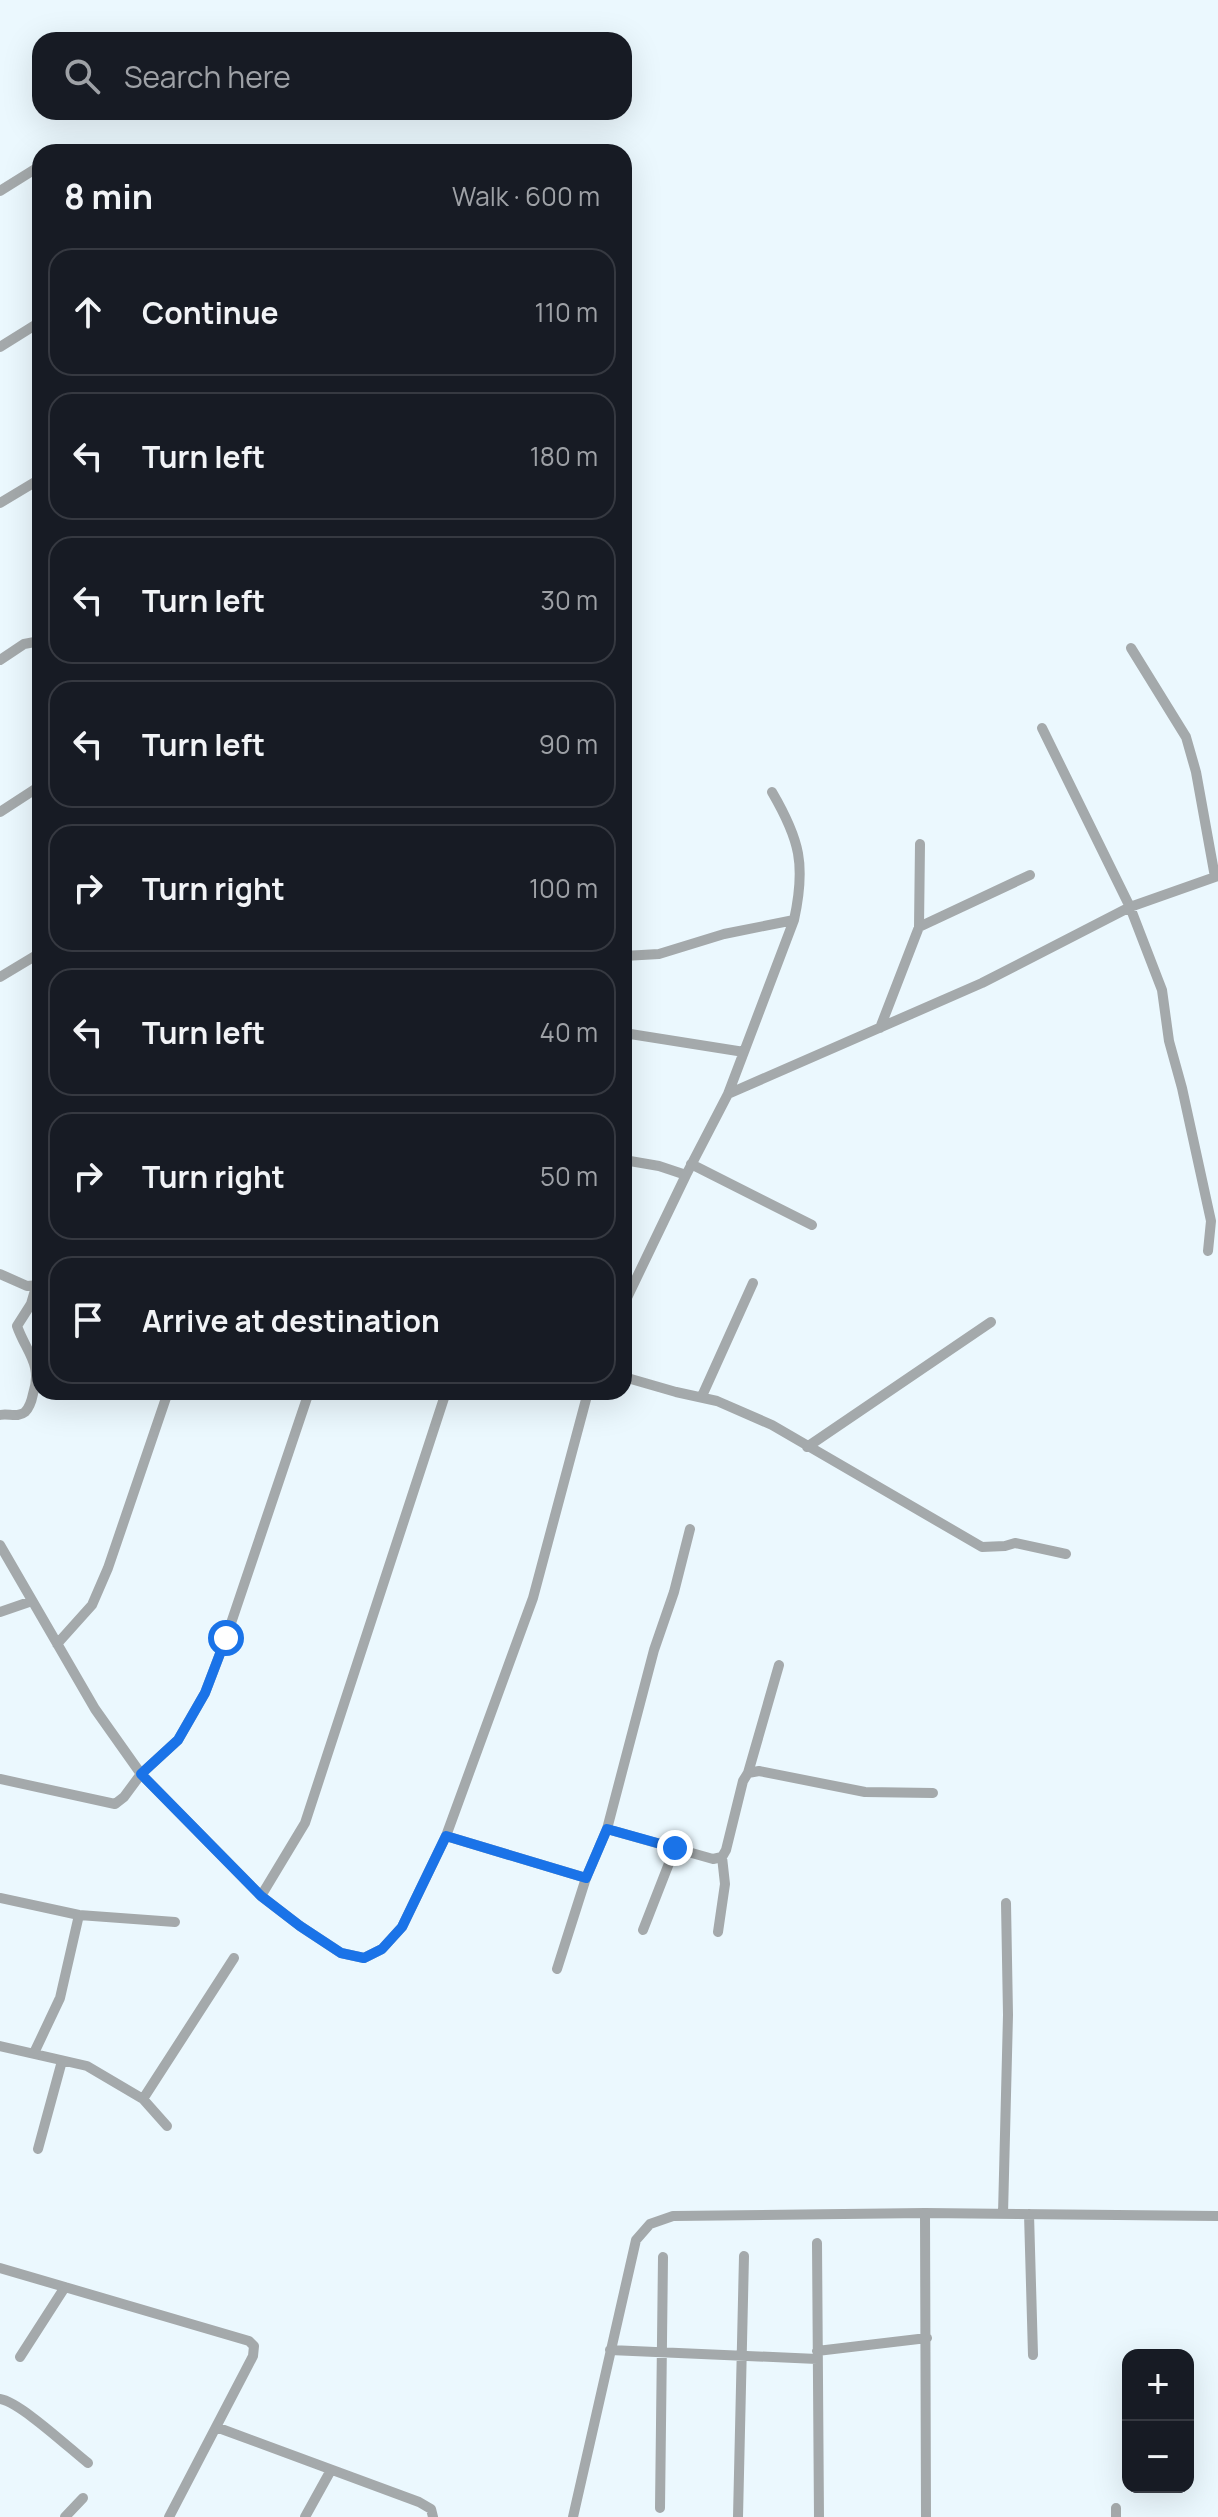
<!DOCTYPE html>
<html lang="en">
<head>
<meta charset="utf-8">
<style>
	body { margin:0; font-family:Manrope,sans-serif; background:#242831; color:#f1f3f6 }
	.controls { position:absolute; right:24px; bottom:24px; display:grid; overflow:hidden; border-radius:16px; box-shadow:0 8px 32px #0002 }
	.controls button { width:72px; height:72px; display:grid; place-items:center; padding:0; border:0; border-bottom:2px solid #363941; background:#171b24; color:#f1f3f6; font:40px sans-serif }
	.stop { position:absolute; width:24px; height:24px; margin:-18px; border:6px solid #1a73e8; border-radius:50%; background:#fff }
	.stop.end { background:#1a73e8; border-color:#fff; box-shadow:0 2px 8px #0008 }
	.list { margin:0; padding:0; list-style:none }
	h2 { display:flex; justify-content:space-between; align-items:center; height:104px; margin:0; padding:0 32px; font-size:34px }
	h2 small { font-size:26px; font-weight:400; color:#9ea1a6 }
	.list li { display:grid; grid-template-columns:52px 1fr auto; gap:24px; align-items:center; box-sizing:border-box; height:128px; margin:0 16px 16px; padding:0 16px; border:2px solid #363941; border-radius:24px }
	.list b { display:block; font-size:30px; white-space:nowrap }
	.list em { font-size:26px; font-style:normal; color:#9ea1a6 }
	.icon { flex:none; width:44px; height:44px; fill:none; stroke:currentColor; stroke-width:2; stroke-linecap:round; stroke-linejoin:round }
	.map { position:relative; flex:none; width:1218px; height:2517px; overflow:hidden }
	.search { position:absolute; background:#171b24; box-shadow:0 8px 32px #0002; left:32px; top:32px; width:600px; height:88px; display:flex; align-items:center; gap:20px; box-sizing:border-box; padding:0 28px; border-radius:24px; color:#9ea1a6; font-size:30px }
	.panel { position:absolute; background:#171b24; box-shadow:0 8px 32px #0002; left:32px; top:144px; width:600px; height:1256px; border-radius:24px }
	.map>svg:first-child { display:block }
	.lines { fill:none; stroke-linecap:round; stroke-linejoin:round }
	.minor { stroke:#a4a9ab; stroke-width:10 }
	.route { stroke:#1a73e8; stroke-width:10 }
</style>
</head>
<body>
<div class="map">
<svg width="1218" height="2517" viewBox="0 0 1218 2517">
	<rect width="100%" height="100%" fill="#ebf8fe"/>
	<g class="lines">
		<path class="minor" d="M0,191L40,166
			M0,347L40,322
			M0,503L40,479
			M1131,648L1186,737L1196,772L1215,877
			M0,660L24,644L40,641
			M1042,728L1130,907L1162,990L1169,1041L1182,1088L1211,1221L1208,1251
			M0,812L40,786
			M919,927L1030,875
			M624,956L659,954L724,934L794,920
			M0,977L40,953
			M880,1028L919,927L920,844
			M624,1033L744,1052
			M38,1054H40
			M728,1094L982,983L1130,907L1218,876
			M624,1160L659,1166L686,1175
			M691,1164L812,1225
			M0,1274L27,1286L39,1285
			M624,1304L686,1175L728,1094L794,920C806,865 800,840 772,792
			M624,1377L676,1392L717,1401L772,1425L982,1547L1005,1546L1015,1543L1066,1554
			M702,1396L753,1283
			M0,1415C8,1413 18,1418 25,1412C29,1408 32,1399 33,1394C43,1364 26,1352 17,1326L31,1304L36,1287
			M807,1447L991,1322
			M0,1545L95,1709L141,1774L261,1896L300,1926L341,1953L364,1958L382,1949L402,1927L446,1836L533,1598L588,1392
			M0,1612L32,1601
			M57,1644L92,1605L108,1568L168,1392
			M748,1773L779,1665
			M0,1779L115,1804L124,1797L141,1774L178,1740L205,1693L226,1638L309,1392
			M607,1829L713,1859L722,1857L726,1850L743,1781L748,1773L759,1771L865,1792L933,1793
			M446,1836L586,1878
			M261,1896L305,1823L446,1392
			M0,1898L79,1915L175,1922
			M643,1930L675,1848
			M718,1932L725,1884L722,1857
			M557,1969L586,1878L607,1829L654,1650L674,1592L690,1529
			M0,2046L87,2066L143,2099L167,2126
			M34,2053L60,1998L79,1915
			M143,2099L234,1958
			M38,2149L62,2061
			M925,2213L926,2517
			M1003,2214L1008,2015L1006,1903
			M1029,2214L1033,2355
			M817,2243L819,2517
			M0,2268L249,2341L254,2346L253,2356L169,2517
			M610,2350L817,2359
			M817,2351L927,2338
			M20,2357L65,2287
			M0,2399C20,2402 70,2449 88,2463
			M216,2427L419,2502L431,2509L433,2517
			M660,2508L663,2257
			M65,2517L83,2498
			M305,2517L331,2470
			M573,2517L636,2240L650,2224L673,2216L925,2213L1218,2216
			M738,2517L744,2256
			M1116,2517V2508"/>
	</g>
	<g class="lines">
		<path class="route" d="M226,1638L205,1693L178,1740L141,1774L261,1896L300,1926L341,1953L364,1958L382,1949L402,1927L446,1836L586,1878L607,1829L675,1848"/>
	</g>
</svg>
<div class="controls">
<button>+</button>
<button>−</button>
</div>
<div class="stop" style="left:226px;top:1638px"></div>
<div class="stop end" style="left:675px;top:1848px"></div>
<div class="search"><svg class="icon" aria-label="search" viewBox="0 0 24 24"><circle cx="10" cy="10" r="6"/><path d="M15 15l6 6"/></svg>Search here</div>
<section class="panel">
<h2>8 min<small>Walk · 600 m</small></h2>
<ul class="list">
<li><svg class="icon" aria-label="ahead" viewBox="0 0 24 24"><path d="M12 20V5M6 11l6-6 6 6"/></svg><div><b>Continue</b></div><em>110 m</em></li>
<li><svg class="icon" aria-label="left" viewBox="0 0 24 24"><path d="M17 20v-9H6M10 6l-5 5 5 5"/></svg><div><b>Turn left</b></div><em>180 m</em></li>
<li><svg class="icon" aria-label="left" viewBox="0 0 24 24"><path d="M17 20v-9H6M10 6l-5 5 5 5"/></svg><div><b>Turn left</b></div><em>30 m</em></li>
<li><svg class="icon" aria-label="left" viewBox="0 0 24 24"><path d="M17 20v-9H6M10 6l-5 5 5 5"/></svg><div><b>Turn left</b></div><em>90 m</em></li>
<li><svg class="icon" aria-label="right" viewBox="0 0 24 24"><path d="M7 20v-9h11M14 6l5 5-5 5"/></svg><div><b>Turn right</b></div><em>100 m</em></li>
<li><svg class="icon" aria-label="left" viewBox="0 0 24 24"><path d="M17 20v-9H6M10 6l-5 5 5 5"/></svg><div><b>Turn left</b></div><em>40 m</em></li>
<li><svg class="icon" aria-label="right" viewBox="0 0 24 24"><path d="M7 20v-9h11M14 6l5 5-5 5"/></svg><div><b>Turn right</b></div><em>50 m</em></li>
<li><svg class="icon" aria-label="arrive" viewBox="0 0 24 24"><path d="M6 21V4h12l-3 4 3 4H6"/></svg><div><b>Arrive at destination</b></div></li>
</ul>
</section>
</div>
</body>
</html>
